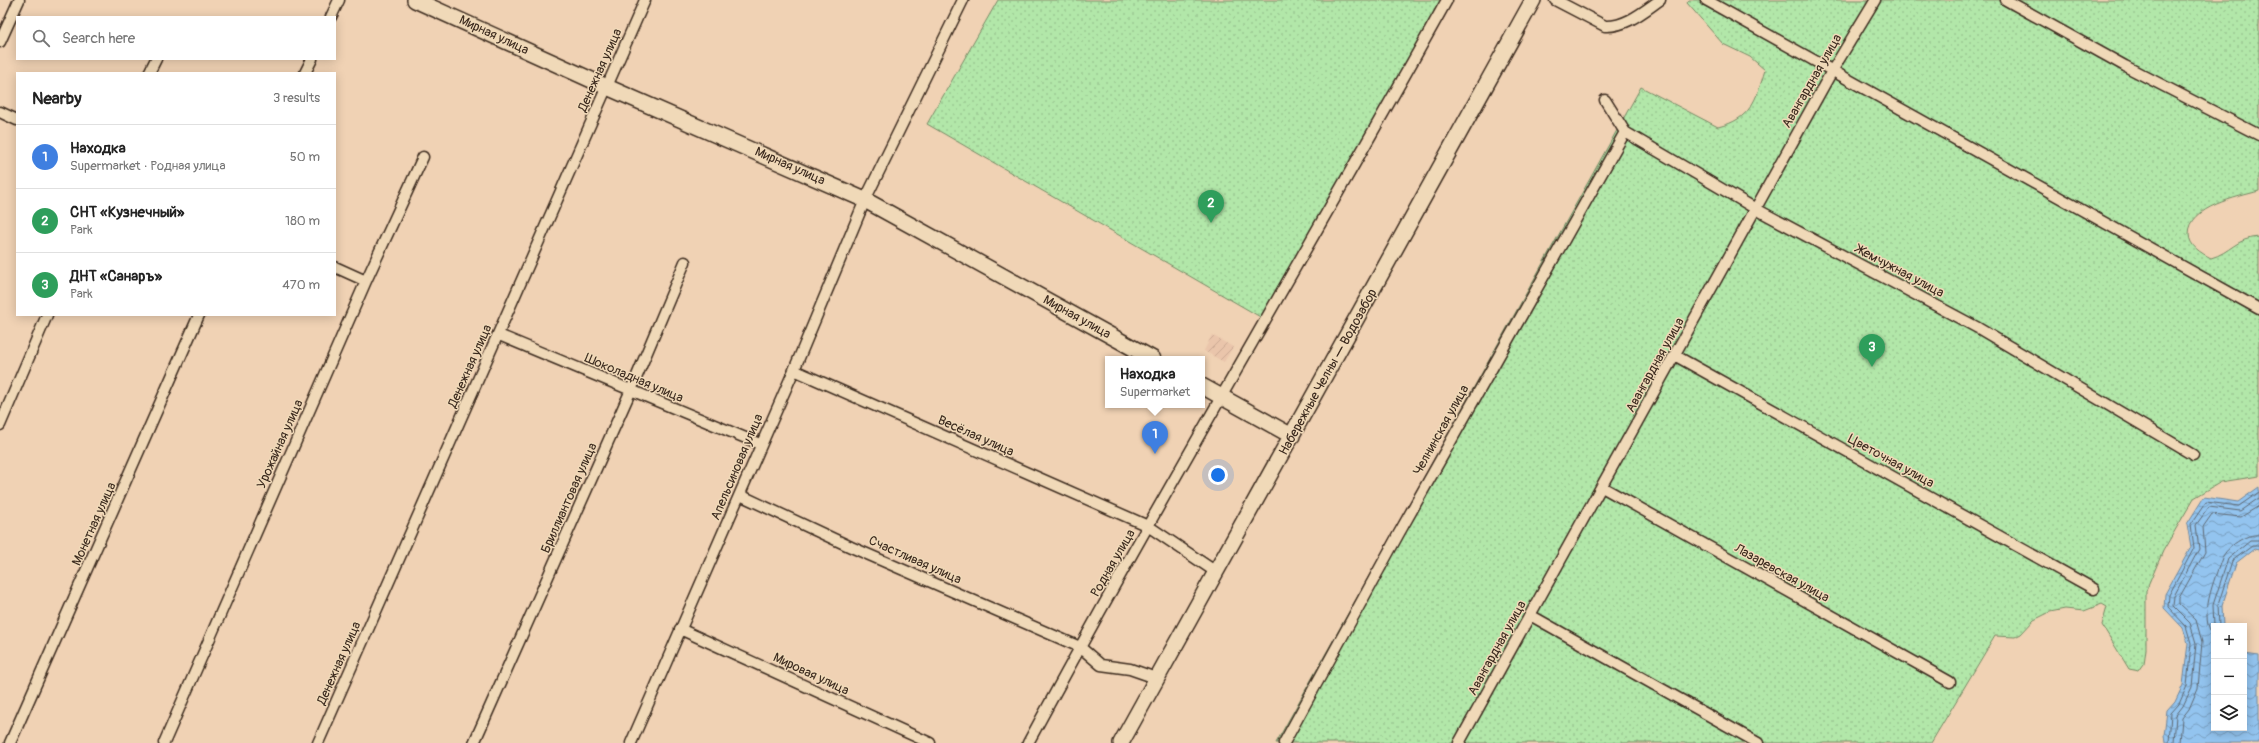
<!DOCTYPE html>
<html lang="en">
<head>
<meta charset="utf-8">
<style>
	body { margin:0; font-family:Pangolin,sans-serif; background:#f2f2f2; color:#222 }
	.controls { position:absolute; right:12px; bottom:12px; display:grid; overflow:hidden; border-radius:0px; box-shadow:0 2px 10px #0003 }
	.controls button { width:36px; height:36px; display:grid; place-items:center; padding:0; border:0; border-bottom:1px solid #e0e0e0; background:#fff; color:#222; font:20px sans-serif }
	.you { position:absolute; left:1218px; top:475px; width:14px; height:14px; margin:-10px; border:3px solid #fff; border-radius:50%; background:#1a73e8; box-shadow:0 0 0 6px #1a73e833 }
	.badge { display:grid; place-items:center; width:26px; height:26px; border-radius:50%; background:#111827; color:#fff; font-size:13px; font-weight:700 }
	.pin { position:absolute; translate:-50% -33px; filter:drop-shadow(0 1px 2px #0008) }
	.pin::after { content:''; position:absolute; top:21px; width:14px; height:12px; background:inherit; clip-path:polygon(0 0,100% 0,50% 100%) }
	.popup { position:absolute; left:1105px; top:356px; width:100px; height:52px; box-sizing:border-box; display:grid; place-content:center; border-radius:0px; background:#fff; filter:drop-shadow(0 1px 3px #0005); font-size:13px; white-space:nowrap; color:#767676 }
	.popup b { font-size:15px; color:#222 }
	.popup::after { content:''; position:absolute; left:50%; top:100%; margin-left:-8px; border:8px solid transparent; border-top-color:#fff }
	.list { margin:0; padding:0; list-style:none }
	h2 { display:flex; justify-content:space-between; align-items:center; height:52px; margin:0; padding:0 16px; font-size:17px }
	h2 small { font-size:13px; font-weight:400; color:#767676 }
	.list li { display:grid; grid-template-columns:26px 1fr auto; gap:12px; align-items:center; box-sizing:border-box; height:64px; padding:0 16px; border-top:1px solid #e0e0e0 }
	.list b { display:block; font-size:15px; white-space:nowrap }
	.list p { margin:0; font-size:13px; white-space:nowrap; color:#767676 }
	.list em { font-size:13px; font-style:normal; color:#767676 }
	.icon { flex:none; width:22px; height:22px; fill:none; stroke:currentColor; stroke-width:2; stroke-linecap:round; stroke-linejoin:round }
	.map { position:relative; flex:none; width:2259px; height:743px; overflow:hidden }
	.search { position:absolute; background:#fff; box-shadow:0 2px 10px #0003; left:16px; top:16px; width:320px; height:44px; display:flex; align-items:center; gap:10px; box-sizing:border-box; padding:0 14px; border-radius:0px; color:#767676; font-size:15px }
	.panel { position:absolute; background:#fff; box-shadow:0 2px 10px #0003; left:16px; top:72px; width:320px; height:244px; border-radius:0px }
	.map>svg:first-child { display:block }
	.industrial { fill:url(#industrial-furrows) }
	.garden { fill:url(#garden-dots); stroke:#768864 }
	.water { fill:url(#water-waves); stroke:#70869b }
	.lines { fill:none; stroke-linecap:round; stroke-linejoin:round }
	.shore { stroke:#5e6872; stroke-width:1 }
	.street-casing { stroke:#3b2a1e; stroke-width:13 }
	.secondary-casing { stroke:#3b2a1e; stroke-width:18 }
	.street { stroke:#f0d9b8; stroke-width:10 }
	.secondary { stroke:#f0d9b8; stroke-width:15 }
	.labels { text-anchor:middle; dominant-baseline:central; stroke-width:3; stroke-linejoin:round; paint-order:stroke }
	.street-label { font-size:13px; fill:#3b2a1e; stroke:#f0d9b8 }
</style>
</head>
<body>
<div class="map">
<svg width="2259" height="743" viewBox="0 0 2259 743">
	<defs>
		<pattern id="industrial-furrows" width="10" height="10" patternUnits="userSpaceOnUse"><rect width="10" height="10" fill="#eac5ab"/><path d="M-1 1l2-2M0 10L10 0M9 11l2-2" fill="none" stroke="#caa993"/></pattern>
		<pattern id="garden-dots" width="8" height="8" patternUnits="userSpaceOnUse"><rect width="8" height="8" fill="#b2e7a9"/><path d="M2 2h.1M6 6h.1" fill="none" stroke="#9ac691" stroke-width="1.8" stroke-linecap="round"/></pattern>
		<pattern id="water-waves" width="16" height="10" patternUnits="userSpaceOnUse"><rect width="16" height="10" fill="#93c4ef"/><path d="M0 5q4-4 8 0t8 0" fill="none" stroke="#799fc1"/></pattern>
	</defs>
	<rect width="100%" height="100%" fill="#f0d2b4"/>
	<filter id="ink" filterUnits="userSpaceOnUse"><feTurbulence type="fractalNoise" baseFrequency=".025" numOctaves="2"/><feDisplacementMap in="SourceGraphic" scale="8" xChannelSelector="R" yChannelSelector="G"/><feConvolveMatrix kernelMatrix="1 2 1 2 8 2 1 2 1" color-interpolation-filters="sRGB"/></filter>
	<g filter="url(#ink)">
		<path class="industrial" d="M1212,335L1233,347L1224,362L1204,351Z"/>
		<path class="garden" d="M998,0H1450L1269,322L927,124Z
			M1689,0H2259V191C2238,197 2189,206 2189,234C2189,246 2201,253 2211,258C2230,253 2236,238 2259,237V476L2221,482L2194,498L2163,551L2146,591V649L2144,664L2139,671L2129,669L2102,625L2107,607L2102,604L2084,611L2065,609L2050,612L2034,620L2021,634L2015,637L1995,636L1931,743H1276L1641,87L1718,127C1751,119 1756,100 1765,70L1750,57L1723,44L1687,3Z"/>
		<path class="water" d="M2259,487V550L2254,549L2236,563L2222,606L2223,626H2214V728H2244V654L2259,656V743H2165L2164,735L2167,711L2175,702L2183,685L2188,643L2183,628L2164,608L2165,594L2191,547L2187,524L2204,497L2238,502Z"/>
		<g class="lines">
			<path class="shore" d="M2214,626L2213,605L2228,559L2250,541H2259
				M2219,626L2218,605L2232,561L2252,546H2259
				M2214,637C2197,619 2215,578 2222,558C2227,547 2246,533 2259,535
				M2169,743L2171,713L2179,704L2187,686L2191,643L2186,626L2168,607L2169,595L2194,548L2191,524L2206,502L2239,506L2259,492
				M2174,743L2176,715L2183,706L2192,687L2196,643L2190,623L2173,606L2174,596L2199,549L2196,525L2209,507L2240,511L2259,498
				M2180,743L2182,718L2189,709L2198,688L2202,642L2196,620L2179,604V598L2205,552L2203,527L2212,514L2241,517L2259,506"/>
			<defs>
				<path id="street" d="M1555,0L1605,26C1626,27 1644,11 1660,0
					M1706,0L2259,309
					M2006,0L2125,66L2259,135
					M331,17L339,0
					M0,42L19,0
					M149,73L156,59
					M305,73L312,59
					M1605,100L1625,132L1756,209L1978,328L2193,455
					M0,112L17,120
					M335,267L366,281
					M499,335L760,444
					M1676,356L2094,589
					M794,370L1148,526L1216,572
					M0,425L47,315
					M1602,487L1950,682
					M740,495L851,547L1080,647L1101,665L1130,669L1156,678
					M1530,615L1758,743
					M680,629L930,743
					M10,743L199,315
					M164,743L366,281L423,157
					M318,743L645,0
					M474,743L631,390L685,262
					M631,743L794,370L865,200L963,0
					M1028,743C1163,492 1309,248 1447,0
					M1284,743L1398,535L1625,132
					M1459,743L1832,71L1875,0"/>
				<path id="secondary" d="M415,0L607,87L865,200L1153,359
					M1202,386L1292,436
					M1121,743L1533,0"/>
			</defs>
			<use href="#street" class="street-casing"/>
			<use href="#secondary" class="secondary-casing"/>
			<use href="#street" class="street"/>
			<use href="#secondary" class="secondary"/>
		</g>
	</g>
	<g class="labels">
		<g class="street-label">
			<text transform="translate(494 35) rotate(25)">Мирная улица</text>
			<text transform="translate(600 70) rotate(-66)">Денежная улица</text>
			<text transform="translate(1812 81) rotate(-60)">Авангардная улица</text>
			<text transform="translate(790 166) rotate(24)">Мирная улица</text>
			<text transform="translate(1900 271) rotate(28)">Жемчужная улица</text>
			<text transform="translate(1077 317) rotate(29)">Мирная улица</text>
			<text transform="translate(1655 365) rotate(-61)">Авангардная улица</text>
			<text transform="translate(470 366) rotate(-66)">Денежная улица</text>
			<text transform="translate(1328 372) rotate(-61)">Набережные Челны — Водозабор</text>
			<text transform="translate(634 378) rotate(23)">Шоколадная улица</text>
			<text transform="translate(1441 430) rotate(-61)">Челнинская улица</text>
			<text transform="translate(976 436) rotate(24)">Весёлая улица</text>
			<text transform="translate(280 444) rotate(-66)">Урожайная улица</text>
			<text transform="translate(1891 461) rotate(29)">Цветочная улица</text>
			<text transform="translate(737 467) rotate(-67)">Апельсиновая улица</text>
			<text transform="translate(569 498) rotate(-66)">Бриллиантовая улица</text>
			<text transform="translate(94 524) rotate(-66)">Монетная улица</text>
			<text transform="translate(915 560) rotate(24)">Счастливая улица</text>
			<text transform="translate(1113 563) rotate(-60)">Родная улица</text>
			<text transform="translate(1782 573) rotate(29)">Лазаревская улица</text>
			<text transform="translate(1497 648) rotate(-61)">Авангардная улица</text>
			<text transform="translate(339 663) rotate(-66)">Денежная улица</text>
			<text transform="translate(811 674) rotate(25)">Мировая улица</text>
		</g>
	</g>
</svg>
<div class="controls">
<button>+</button>
<button>−</button>
<button><svg class="icon" aria-label="layers" viewBox="0 0 24 24"><path d="M12 4l9 5-9 5-9-5zM3 14l9 5 9-5"/></svg></button>
</div>
<div class="you"></div>
<div class="pin badge" style="left:1155px;top:454px;background:#3f7fe0">1</div>
<div class="popup"><b>Находка</b>Supermarket</div>
<div class="pin badge" style="left:1211px;top:223px;background:#2e9e5b">2</div>
<div class="pin badge" style="left:1872px;top:367px;background:#2e9e5b">3</div>
<div class="search"><svg class="icon" aria-label="search" viewBox="0 0 24 24"><circle cx="10" cy="10" r="6"/><path d="M15 15l6 6"/></svg>Search here</div>
<section class="panel">
<h2>Nearby<small>3 results</small></h2>
<ul class="list">
<li><span class="badge" style="background:#3f7fe0">1</span><div><b>Находка</b><p>Supermarket · Родная улица</p></div><em>50 m</em></li>
<li><span class="badge" style="background:#2e9e5b">2</span><div><b>СНТ «Кузнечный»</b><p>Park</p></div><em>180 m</em></li>
<li><span class="badge" style="background:#2e9e5b">3</span><div><b>ДНТ «Санаръ»</b><p>Park</p></div><em>470 m</em></li>
</ul>
</section>
</div>
</body>
</html>
